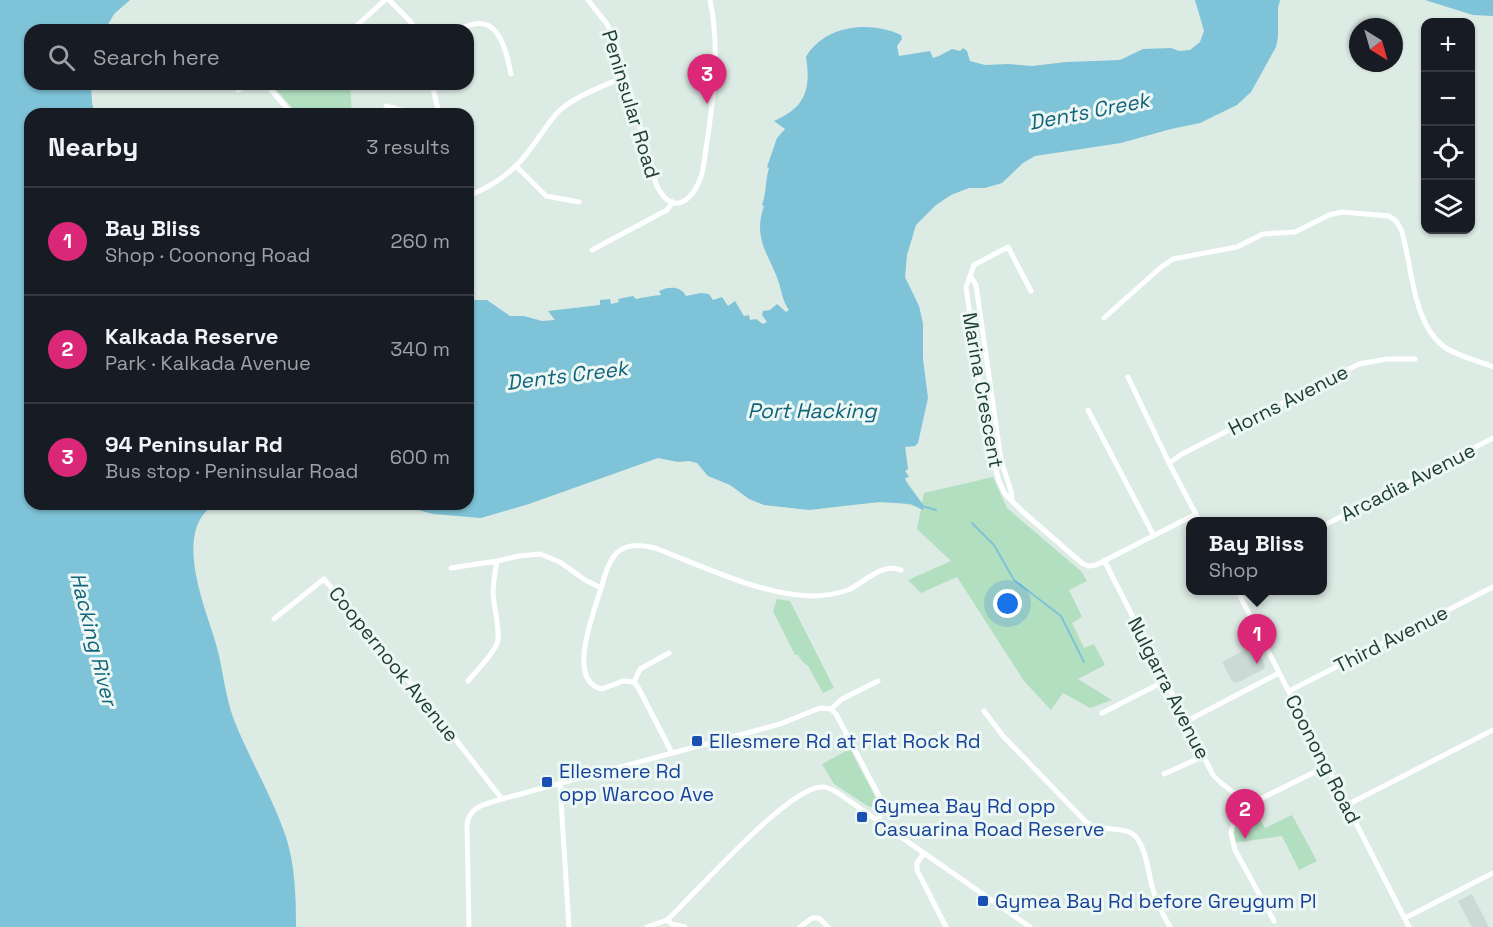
<!DOCTYPE html>
<html lang="en">
<head>
<meta charset="utf-8">
<style>
	body { margin:0; font-family:"Space Grotesk",sans-serif; background:#20242c; color:#f1f3f6 }
	.controls { position:absolute; right:18px; top:18px; display:grid; overflow:hidden; border-radius:12px; box-shadow:0 2px 4px #0004 }
	.controls button { width:54px; height:54px; display:grid; place-items:center; padding:0; border:0; border-bottom:2px solid #363941; background:#171b24; color:#f1f3f6; font:30px sans-serif }
	.compass { position:absolute; left:1349px; top:18px; width:54px; height:54px; border-radius:50%; background:#171b24; box-shadow:0 2px 4px #0004; rotate:143deg }
	.you { position:absolute; left:1008px; top:604px; width:21px; height:21px; margin:-15px; border:4px solid #fff; border-radius:50%; background:#1a73e8; box-shadow:0 0 0 9px #1a73e833 }
	.badge { display:grid; place-items:center; width:39px; height:39px; border-radius:50%; background:#db2777; color:#fff; font-size:20px; font-weight:700 }
	.pin { position:absolute; translate:-50% -50px; filter:drop-shadow(0 2px 3px #0008) }
	.pin::after { content:''; position:absolute; top:32px; width:21px; height:18px; background:inherit; clip-path:polygon(0 0,100% 0,50% 100%) }
	.popup { position:absolute; left:1186px; top:517px; width:141px; height:78px; box-sizing:border-box; display:grid; place-content:center; border-radius:12px; background:#171b24; filter:drop-shadow(0 2px 4px #0005); font-size:20px; white-space:nowrap; color:#9ea1a6 }
	.popup b { font-size:22px; color:#f1f3f6 }
	.popup::after { content:''; position:absolute; left:50%; top:100%; margin-left:-12px; border:12px solid transparent; border-top-color:#171b24 }
	.list { margin:0; padding:0; list-style:none }
	h2 { display:flex; justify-content:space-between; align-items:center; height:78px; margin:0; padding:0 24px; font-size:26px }
	h2 small { font-size:20px; font-weight:400; color:#9ea1a6 }
	.list li { display:grid; grid-template-columns:39px 1fr auto; gap:18px; align-items:center; box-sizing:border-box; height:108px; padding:0 24px; border-top:2px solid #363941 }
	.list b { display:block; font-size:22px; white-space:nowrap }
	.list p { margin:0; font-size:20px; white-space:nowrap; color:#9ea1a6 }
	.list em { font-size:20px; font-style:normal; color:#9ea1a6 }
	.icon { flex:none; width:33px; height:33px; fill:none; stroke:currentColor; stroke-width:2; stroke-linecap:round; stroke-linejoin:round }
	.map { position:relative; flex:none; width:1493px; height:927px; overflow:hidden }
	.search { position:absolute; background:#171b24; box-shadow:0 2px 4px #0004; left:24px; top:24px; width:450px; height:66px; display:flex; align-items:center; gap:15px; box-sizing:border-box; padding:0 21px; border-radius:18px; color:#9ea1a6; font-size:22px }
	.panel { position:absolute; background:#171b24; box-shadow:0 2px 4px #0004; left:24px; top:108px; width:450px; height:402px; border-radius:18px }
	.map>svg:first-child { display:block }
	.built { fill:#cbdad4 }
	.green { fill:#b3dfc1 }
	.water { fill:#7ec3d7 }
	.lines { fill:none; stroke-linecap:round; stroke-linejoin:round }
	.stream { stroke:#7ec3d7; stroke-width:2 }
	.street { stroke:#fff; stroke-width:5 }
	.transit-dot { fill:#1a4fb4; stroke:#edf7f3; stroke-width:2 }
	.labels { text-anchor:middle; dominant-baseline:central; stroke-width:6; stroke-linejoin:round; paint-order:stroke }
	.street-label { font-size:20px; fill:#1d3b35; stroke:#edf7f3 }
	.transit-label { font-size:20px; fill:#164399; stroke:#edf7f3; text-anchor:start }
	.water-label { font-size:21px; font-style:italic; fill:#12647c; stroke:#edf7f3 }
</style>
</head>
<body>
<div class="map">
<svg width="1493" height="927" viewBox="0 0 1493 927">
	<rect width="100%" height="100%" fill="#ddebe5"/>
	<path class="built" d="M1255,645L1265,665L1264,669L1237,683L1232,681L1222,662Z
		M1472,894L1489,927H1472L1458,901Z"/>
	<path class="green" d="M271,84H350L352,114H298Z
		M905,446L908,469L905,471L909,477L905,478L906,480L922,503L924,493L993,477L1007,508L1082,572L1087,581L1069,590L1082,617L1072,623L1084,648L1094,644L1105,665L1078,679L1112,700L1090,708L1063,693L1051,710L1024,681L957,577L921,593L908,580L951,561L917,529L921,509C902,500 879,502 859,504Z
		M777,599L790,601L834,688L823,693L808,666L802,661L798,655H795L773,611Z
		M850,749L878,802L876,807H869L834,784L822,764Z
		M1251,804L1265,828L1292,815L1317,861L1299,870L1282,836L1233,843L1234,821Z"/>
	<path class="water" d="M0,0H130L114,14L105,30H30V84H91L92,103L95,114H30V504H215C171,531 206,608 216,644C223,669 225,696 234,720C250,760 272,796 286,837C295,865 296,897 296,927H0Z
		M1195,0H1280L1278,8V37L1276,47L1251,92L1237,105L1200,123L1171,129L1121,143L1035,156L1023,163L1002,183L985,188H969L951,195L936,205L916,225L907,255L905,277L919,306L923,324V359L928,398L918,443L915,446L905,447L908,469L905,471L909,477L905,478L906,482L924,506L923,510L911,504L879,502L809,510L764,505L749,499L730,485L708,476L697,463L689,461L678,462L658,458L529,504L481,518L433,514L397,504H468V300H487L510,316H524L542,321L555,320L548,311L600,305V300L610,299L611,304L619,302L618,299L633,296L636,299C644,297 652,296 661,295L659,291C669,286 681,286 686,296L701,293L709,294L713,300L722,297L728,306L735,301L744,316L749,315L750,320L756,319L763,324L767,322L762,315L763,311L770,310L777,304L786,312L789,310C783,302 782,293 779,283C770,255 752,240 764,206L762,205C767,191 765,181 769,168L767,167L777,138L785,129L774,121C806,107 811,89 806,57C824,25 870,20 901,35L902,39L897,46L899,56L930,51L933,58L939,56L952,49L960,51L963,48L967,51L970,61L985,65L1008,64L1032,66L1066,62L1120,60L1143,49L1171,48L1179,51L1190,50L1200,42L1204,31Z
		M1425,0H1493V16L1473,15Z"/>
	<g class="lines">
		<path class="stream" d="M922,506L936,510
			M972,523L994,545L1014,580L1061,616L1084,662"/>
		<path class="street" d="M389,0L410,21L416,30
			M588,0L607,24L618,48L656,184C673,221 697,198 703,169C711,114 722,56 710,0
			M352,30L385,0
			M459,30C497,8 505,46 511,74
			M266,84L292,114
			M432,84L439,114
			M238,90L248,84
			M386,106L416,114
			M424,114L438,112
			M516,166L546,196L579,202
			M468,196C491,187 513,172 528,152C539,139 547,123 559,111C577,95 604,86 626,76
			M592,250L667,210L673,202
			M971,277L976,285L1001,460L1011,491L1012,500
			M1031,291L1008,247L974,265L966,287L988,441L999,481L1005,494L1022,511L1083,564L1089,566L1096,565L1196,514
			M1104,318L1160,268L1173,259L1237,247L1263,234L1295,232L1329,215L1342,212L1389,216L1396,221L1401,229C1412,263 1412,321 1442,345C1455,356 1477,360 1493,367
			M1128,377L1169,463L1200,522
			M1088,410L1154,536
			M1169,463L1182,454L1359,364L1387,359H1415
			M1323,526L1493,438
			M1104,560L1213,775C1223,787 1238,793 1246,806
			M451,568L497,561
			M601,588C610,557 617,538 655,548C702,566 761,595 812,596C824,596 836,594 848,590C864,583 882,562 901,570
			M1237,590L1409,927
			M274,619L324,579L432,709L502,799
			M468,681C478,669 490,658 497,644C501,635 494,606 493,594C493,583 495,572 497,561L519,556L540,554L560,562L585,580L601,588C595,610 565,681 602,689L623,681L634,682L639,689L672,753
			M634,682L640,669L669,653
			M1289,691L1493,587
			M831,709L836,714L881,800L883,809L878,821
			M984,711L1003,736L1086,822C1100,832 1116,826 1131,833C1147,842 1148,877 1154,893C1157,905 1164,916 1170,927
			M1102,713L1165,681
			M1187,721L1279,673
			M1164,774L1204,756
			M560,785L569,927
			M1347,805L1493,730
			M924,853L917,863V870L946,927
			M1405,918L1493,873
			M667,920L672,924L685,927
			M1274,921L1235,850L1231,833L1234,821L1246,806L1327,766
			M469,927L467,826C468,806 486,804 502,799L780,724L820,708L831,709L842,699L878,681
			M647,927L667,920C696,893 786,789 821,787C827,786 833,790 838,793L1030,927
			M800,927L812,918H819L828,927"/>
	</g>
	<g class="transit-dot">
		<rect x="691" y="735" width="12" height="12" rx="3"/>
		<rect x="541" y="776" width="12" height="12" rx="3"/>
		<rect x="856" y="811" width="12" height="12" rx="3"/>
		<rect x="977" y="895" width="12" height="12" rx="3"/>
	</g>
	<g class="labels">
		<g class="street-label">
			<text transform="translate(631 104) rotate(73)">Peninsular Road</text>
			<text transform="translate(983 390) rotate(80)">Marina Crescent</text>
			<text transform="translate(1288 400) rotate(-27)">Horns Avenue</text>
			<text transform="translate(1408 482) rotate(-27)">Arcadia Avenue</text>
			<text transform="translate(1391 639) rotate(-27)">Third Avenue</text>
			<text transform="translate(394 664) rotate(51)">Coopernook Avenue</text>
			<text transform="translate(1169 688) rotate(63)">Nulgarra Avenue</text>
			<text transform="translate(1323 759) rotate(63)">Coonong Road</text>
		</g>
		<g class="transit-label">
			<text x="709" y="741">Ellesmere Rd at Flat Rock Rd</text>
			<text x="559" y="771">Ellesmere Rd<tspan x="559" dy="23">opp Warcoo Ave</tspan></text>
			<text x="874" y="806">Gymea Bay Rd opp<tspan x="874" dy="23">Casuarina Road Reserve</tspan></text>
			<text x="995" y="901">Gymea Bay Rd before Greygum Pl</text>
		</g>
		<g class="water-label">
			<text transform="translate(1089 111) rotate(-11)">Dents Creek</text>
			<text transform="translate(567 375) rotate(-7)">Dents Creek</text>
			<text x="812" y="410">Port Hacking</text>
			<text transform="translate(94 639) rotate(76)">Hacking River</text>
		</g>
	</g>
</svg>
<div class="controls">
<button>+</button>
<button>−</button>
<button><svg class="icon" aria-label="locate" viewBox="0 0 24 24"><circle cx="12" cy="12" r="6"/><path d="M12 2v4M12 18v4M2 12h4M18 12h4"/></svg></button>
<button><svg class="icon" aria-label="layers" viewBox="0 0 24 24"><path d="M12 4l9 5-9 5-9-5zM3 14l9 5 9-5"/></svg></button>
</div>
<svg class="compass" viewBox="-18 -18 36 36"><path d="M0-13l5 13h-10z" fill="#e53935"/><path d="M0 13l5-13h-10z" fill="#9ea1a6"/></svg>
<div class="you"></div>
<div class="pin badge" style="left:1257px;top:664px">1</div>
<div class="popup"><b>Bay Bliss</b>Shop</div>
<div class="pin badge" style="left:1245px;top:839px">2</div>
<div class="pin badge" style="left:707px;top:104px">3</div>
<div class="search"><svg class="icon" aria-label="search" viewBox="0 0 24 24"><circle cx="10" cy="10" r="6"/><path d="M15 15l6 6"/></svg>Search here</div>
<section class="panel">
<h2>Nearby<small>3 results</small></h2>
<ul class="list">
<li><span class="badge">1</span><div><b>Bay Bliss</b><p>Shop · Coonong Road</p></div><em>260 m</em></li>
<li><span class="badge">2</span><div><b>Kalkada Reserve</b><p>Park · Kalkada Avenue</p></div><em>340 m</em></li>
<li><span class="badge">3</span><div><b>94 Peninsular Rd</b><p>Bus stop · Peninsular Road</p></div><em>600 m</em></li>
</ul>
</section>
</div>
</body>
</html>
